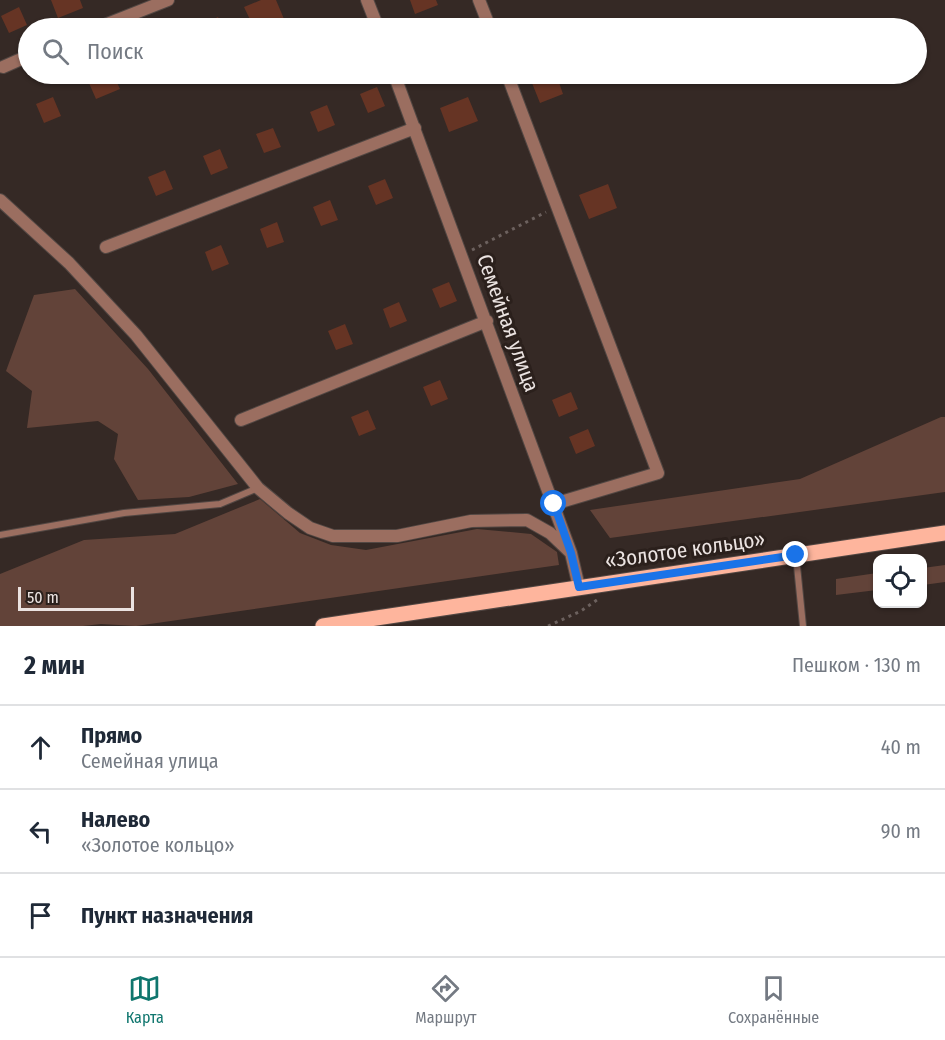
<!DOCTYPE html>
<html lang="ru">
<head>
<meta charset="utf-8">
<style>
	body { margin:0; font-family:"Fira Sans Condensed",sans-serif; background:#f6f6f7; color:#1f2937 }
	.controls { position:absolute; right:18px; bottom:18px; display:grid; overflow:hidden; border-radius:12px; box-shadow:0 2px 4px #0004 }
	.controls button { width:54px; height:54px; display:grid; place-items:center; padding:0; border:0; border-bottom:2px solid #e0e1e3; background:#fff; color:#1f2937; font:30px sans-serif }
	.scale { position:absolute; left:18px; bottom:15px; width:116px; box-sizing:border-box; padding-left:6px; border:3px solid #ebe3e1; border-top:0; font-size:16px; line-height:21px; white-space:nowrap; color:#ebe3e1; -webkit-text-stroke:4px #2b201c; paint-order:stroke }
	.stop { position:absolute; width:18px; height:18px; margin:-14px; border:4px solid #1a73e8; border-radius:50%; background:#fff }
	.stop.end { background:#1a73e8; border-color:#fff; box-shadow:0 2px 6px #0008 }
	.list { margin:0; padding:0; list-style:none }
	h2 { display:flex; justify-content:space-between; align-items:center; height:78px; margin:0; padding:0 24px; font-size:26px }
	h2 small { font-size:20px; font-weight:400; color:#747a83 }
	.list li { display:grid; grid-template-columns:39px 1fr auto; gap:18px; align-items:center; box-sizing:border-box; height:84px; padding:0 24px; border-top:2px solid #e0e1e3 }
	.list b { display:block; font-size:22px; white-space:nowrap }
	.list p { margin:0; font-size:20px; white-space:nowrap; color:#747a83 }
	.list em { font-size:20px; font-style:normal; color:#747a83 }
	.icon { flex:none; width:33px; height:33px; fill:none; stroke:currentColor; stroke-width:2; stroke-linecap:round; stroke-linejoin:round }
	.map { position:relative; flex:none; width:945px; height:626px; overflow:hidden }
	.search { position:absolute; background:#fff; box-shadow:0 2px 4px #0004; left:18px; right:18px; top:18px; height:66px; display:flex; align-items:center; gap:15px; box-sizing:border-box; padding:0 21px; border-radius:33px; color:#747a83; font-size:22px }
	.sheet { height:330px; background:#fff }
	nav { display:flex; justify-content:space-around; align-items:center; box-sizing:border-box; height:84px; border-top:2px solid #e0e1e3; background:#fff; font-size:16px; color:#747a83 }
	nav a { display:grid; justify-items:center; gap:3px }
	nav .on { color:#0f766e }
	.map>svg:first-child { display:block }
	.green { fill:#624339 }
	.building { fill:#663424 }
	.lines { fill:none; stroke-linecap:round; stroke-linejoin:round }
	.service-casing { stroke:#524743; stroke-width:8 }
	.minor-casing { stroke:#524743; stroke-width:14 }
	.primary-casing { stroke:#524743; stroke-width:17 }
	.path { stroke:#6c615e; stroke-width:3; stroke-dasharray:3 4.5; stroke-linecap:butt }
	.service { stroke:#9b6e60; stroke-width:6 }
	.minor { stroke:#9b6e60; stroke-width:12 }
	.primary { stroke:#feb59d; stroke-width:15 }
	.route { stroke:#1a73e8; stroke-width:8 }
	.labels { text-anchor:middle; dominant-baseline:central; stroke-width:6; stroke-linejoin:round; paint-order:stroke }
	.street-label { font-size:21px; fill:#ebe3e1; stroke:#2b201c }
</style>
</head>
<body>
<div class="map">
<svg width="945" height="626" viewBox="0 0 945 626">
	<rect width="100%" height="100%" fill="#352925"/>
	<path class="green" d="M75,289L148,369L238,484L189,497L138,500L114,459L118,434L98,421L27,428L32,391L6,371L34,295Z
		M941,417H945V492L610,538L590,510L800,479Z
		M260,499L300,533L331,545L366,550L477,529L531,534L557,552L559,565L136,626L101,624L83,626H0V574L84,540L175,534Z
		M945,565V582L923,585V568Z
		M877,573V590L836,595V579Z"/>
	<path class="building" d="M51,0H80L83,8L58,18Z
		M261,0H276L284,19L263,28H254L244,7Z
		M410,0H436L438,5L415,14Z
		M19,7L27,25L9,33L1,16Z
		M218,17L223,28H200L199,26Z
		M85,74H113L120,89L96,99Z
		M556,74L563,94L540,103L532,83Z
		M377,87L385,106L368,113L360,94Z
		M53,97L61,116L44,123L36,104Z
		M468,97L478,121L449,132L440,108Z
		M327,105L335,125L318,132L310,112Z
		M273,128L281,147L264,153L256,134Z
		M220,149L228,168L211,175L203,156Z
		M165,170L173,189L156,196L148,177Z
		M385,179L393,198L376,205L368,186Z
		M608,184L617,208L589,219L579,195Z
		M330,200L338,220L321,226L313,207Z
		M277,222L284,242L267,248L260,229Z
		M221,245L229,264L212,271L205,252Z
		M449,282L457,301L440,308L432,289Z
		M399,302L407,321L390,328L383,309Z
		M345,324L353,344L336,350L328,331Z
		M440,380L448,399L431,406L423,387Z
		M571,392L578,409L559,417L552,400Z
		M368,410L376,429L359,436L351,417Z
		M588,429L595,446L576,454L569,437Z"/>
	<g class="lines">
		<defs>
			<path id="service" d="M0,535L124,513L220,504L258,488
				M796,556L803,626"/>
			<path id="minor" d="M367,0L378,28
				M479,0L490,28
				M97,28L168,0
				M3,67L28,56
				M394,74L571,553L579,587
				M507,74L658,473L554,504
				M0,200L69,263L136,335L258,488L288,513L310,528L333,536H397L471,521L527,520L550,533L571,553
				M106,247L415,128
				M241,420L487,321"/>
			<path id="primary" d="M323,626L945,533"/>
		</defs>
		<use href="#service" class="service-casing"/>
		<use href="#minor" class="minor-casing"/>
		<use href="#primary" class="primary-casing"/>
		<path class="path" d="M472,250L546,212
			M548,626L581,611L597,600"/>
		<use href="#service" class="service"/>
		<use href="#minor" class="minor"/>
		<use href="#primary" class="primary"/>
	</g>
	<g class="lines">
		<path class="route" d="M554,504L571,553L579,587L796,555"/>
	</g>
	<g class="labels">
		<g class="street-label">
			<text transform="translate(508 323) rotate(70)">Семейная улица</text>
			<text transform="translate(685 550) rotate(-8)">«Золотое кольцо»</text>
		</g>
	</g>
</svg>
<div class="controls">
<button><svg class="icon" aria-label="locate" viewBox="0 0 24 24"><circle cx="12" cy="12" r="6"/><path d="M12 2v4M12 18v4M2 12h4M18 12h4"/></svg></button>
</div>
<div class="scale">50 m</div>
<div class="stop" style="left:554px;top:504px"></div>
<div class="stop end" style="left:796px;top:555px"></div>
<div class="search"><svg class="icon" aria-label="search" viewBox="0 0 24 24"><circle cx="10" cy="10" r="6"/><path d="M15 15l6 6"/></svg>Поиск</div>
</div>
<section class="sheet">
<h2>2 мин<small>Пешком · 130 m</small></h2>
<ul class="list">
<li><svg class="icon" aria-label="ahead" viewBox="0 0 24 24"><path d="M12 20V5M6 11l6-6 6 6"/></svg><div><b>Прямо</b><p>Семейная улица</p></div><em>40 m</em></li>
<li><svg class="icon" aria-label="left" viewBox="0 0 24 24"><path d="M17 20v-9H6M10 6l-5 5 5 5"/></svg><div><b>Налево</b><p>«Золотое кольцо»</p></div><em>90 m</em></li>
<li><svg class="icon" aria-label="arrive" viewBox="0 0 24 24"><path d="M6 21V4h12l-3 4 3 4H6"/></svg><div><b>Пункт назначения</b></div></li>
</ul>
</section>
<nav>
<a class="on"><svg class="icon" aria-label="map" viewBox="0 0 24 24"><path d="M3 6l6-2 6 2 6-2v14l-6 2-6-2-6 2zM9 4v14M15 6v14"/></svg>Карта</a>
<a><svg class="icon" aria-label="directions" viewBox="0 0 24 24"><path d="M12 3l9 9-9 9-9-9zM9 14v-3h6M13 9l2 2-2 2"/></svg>Маршрут</a>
<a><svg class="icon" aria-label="saved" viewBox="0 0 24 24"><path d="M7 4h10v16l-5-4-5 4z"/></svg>Сохранённые</a>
</nav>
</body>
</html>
